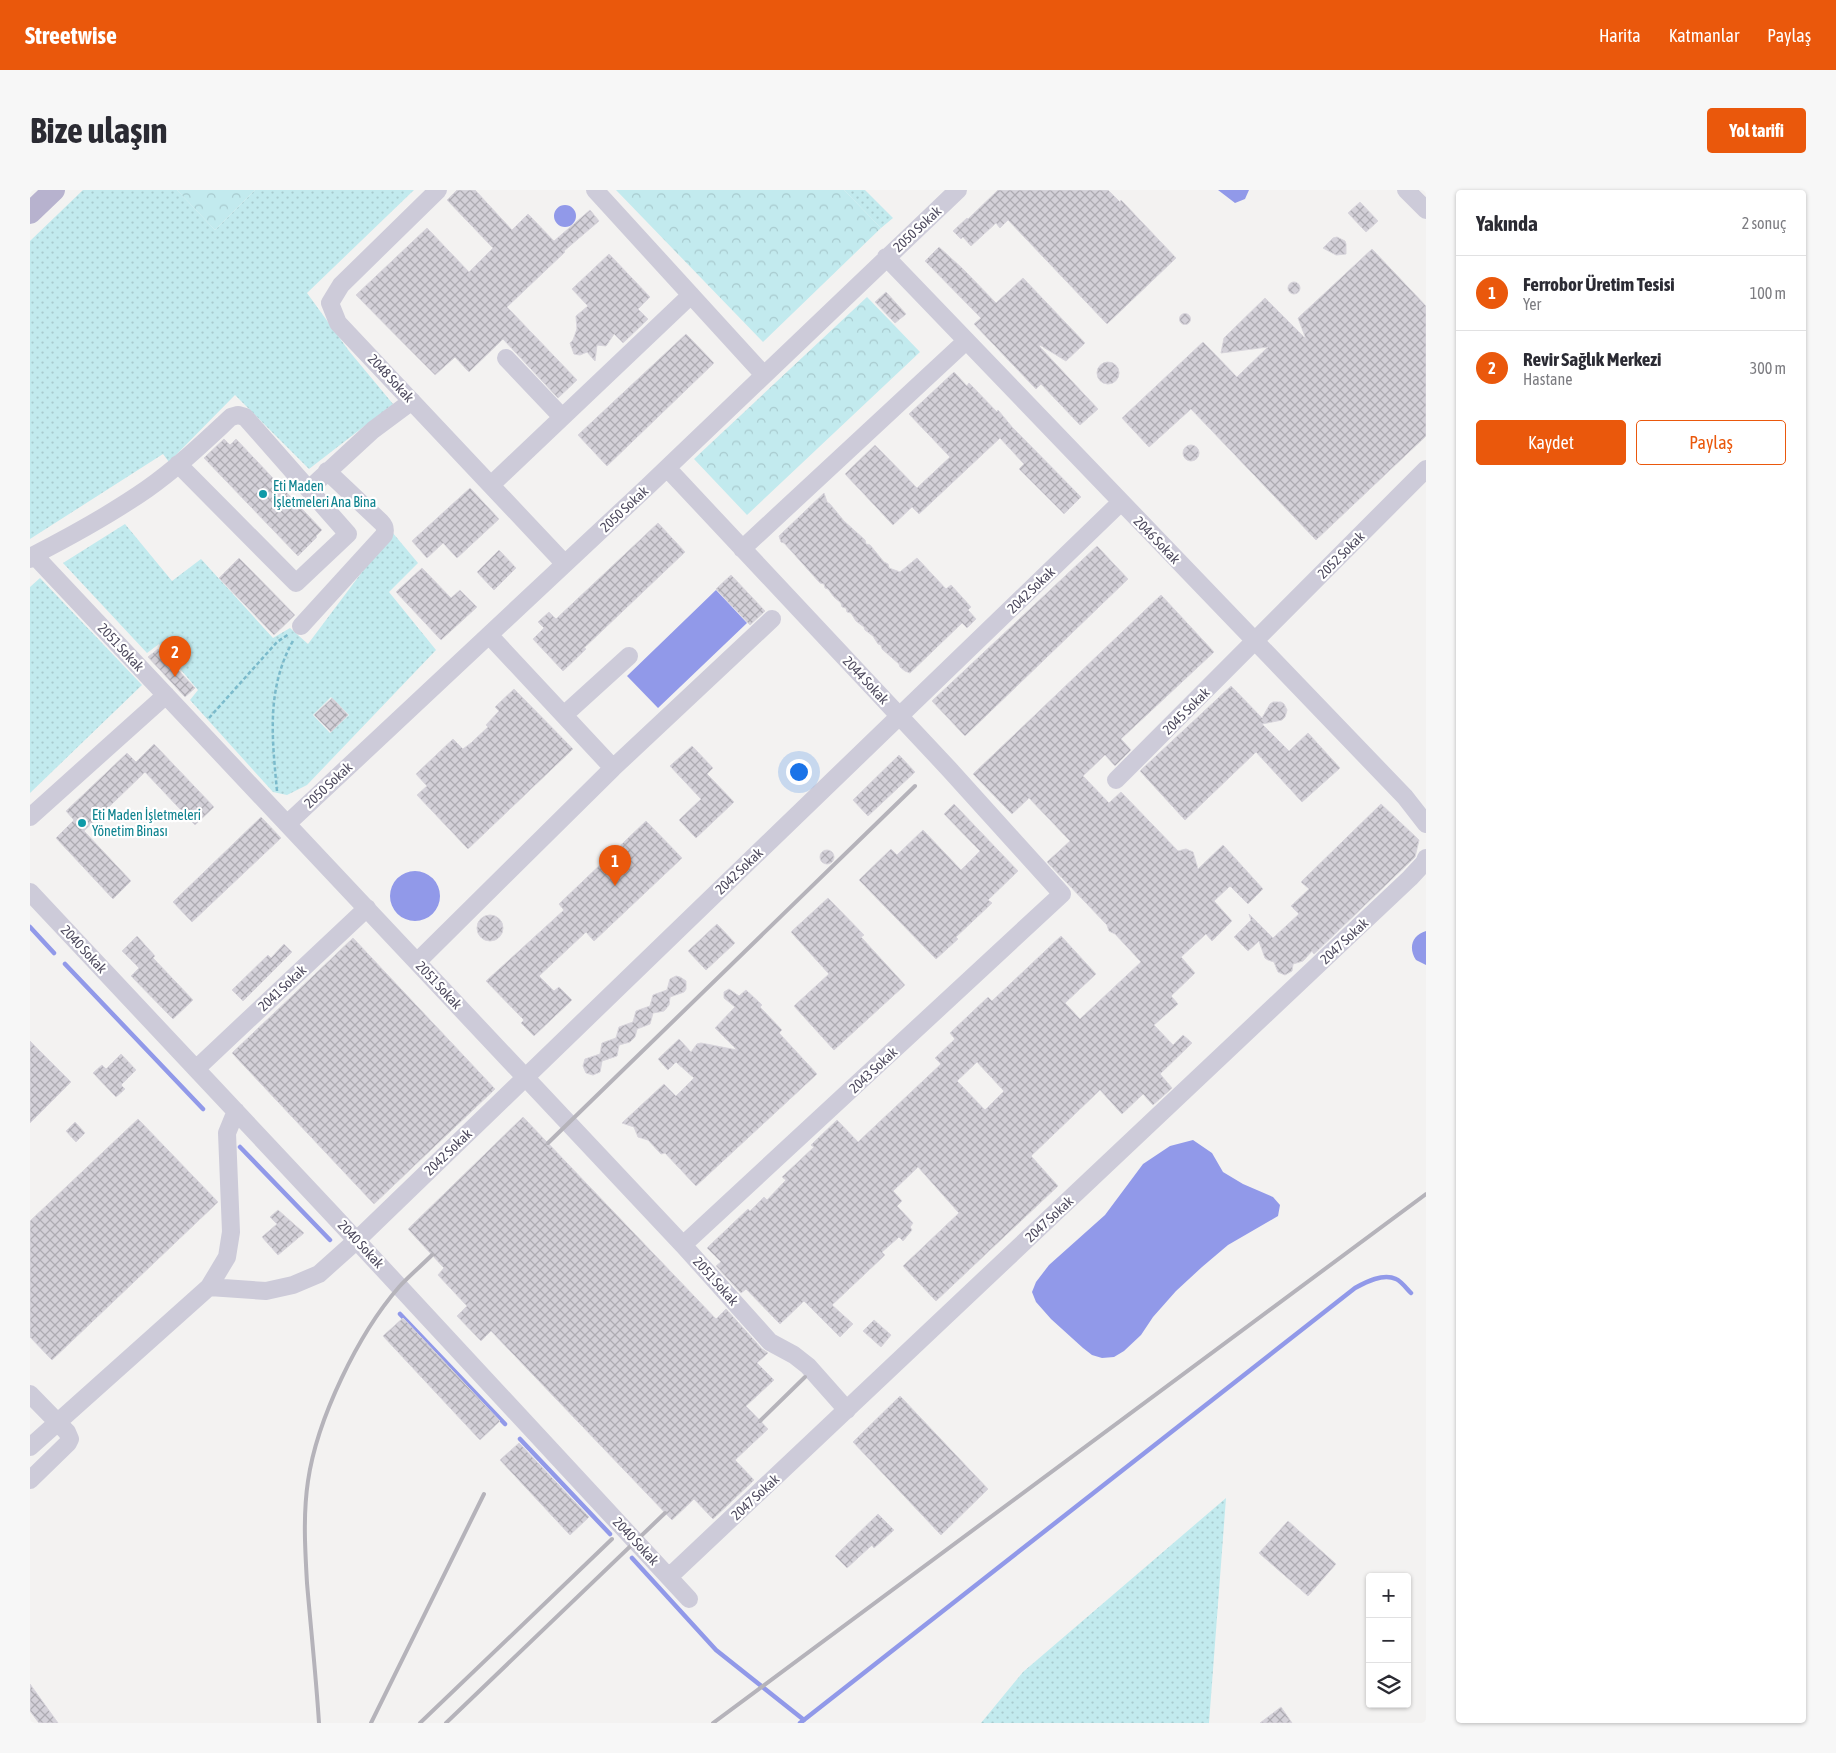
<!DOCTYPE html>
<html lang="tr">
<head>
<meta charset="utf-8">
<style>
	body { margin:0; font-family:"Asap Condensed",sans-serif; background:#f7f7f7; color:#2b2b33 }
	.controls { position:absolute; right:15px; bottom:15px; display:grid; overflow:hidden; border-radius:5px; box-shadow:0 1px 4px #0004 }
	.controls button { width:45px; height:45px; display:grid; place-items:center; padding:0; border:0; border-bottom:1px solid #e1e1e2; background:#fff; color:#2b2b33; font:25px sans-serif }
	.you { position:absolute; left:768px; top:581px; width:18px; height:18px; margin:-12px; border:4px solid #fff; border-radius:50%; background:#1a73e8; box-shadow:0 0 0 8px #1a73e833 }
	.badge { display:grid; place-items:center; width:32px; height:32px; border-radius:50%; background:#ea580c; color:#fff; font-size:16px; font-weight:700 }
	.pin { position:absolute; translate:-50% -41px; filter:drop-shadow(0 1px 2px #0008) }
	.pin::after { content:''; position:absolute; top:26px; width:18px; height:15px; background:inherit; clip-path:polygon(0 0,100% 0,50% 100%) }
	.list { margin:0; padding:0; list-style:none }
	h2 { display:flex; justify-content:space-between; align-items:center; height:65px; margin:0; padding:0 20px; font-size:21px }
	h2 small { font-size:16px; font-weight:400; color:#7c7c81 }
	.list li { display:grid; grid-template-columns:32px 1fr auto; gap:15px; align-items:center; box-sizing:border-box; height:75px; padding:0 20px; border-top:1px solid #e1e1e2 }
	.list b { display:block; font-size:19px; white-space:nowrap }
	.list p { margin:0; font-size:16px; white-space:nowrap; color:#7c7c81 }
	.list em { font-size:16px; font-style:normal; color:#7c7c81 }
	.actions { display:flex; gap:10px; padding:15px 20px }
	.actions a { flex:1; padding:11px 0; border:1px solid #ea580c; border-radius:5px; text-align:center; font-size:18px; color:#ea580c }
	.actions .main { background:#ea580c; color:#fff }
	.icon { flex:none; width:28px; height:28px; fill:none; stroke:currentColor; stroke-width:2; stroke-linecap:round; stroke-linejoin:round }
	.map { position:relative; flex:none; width:1396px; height:1533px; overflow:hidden; border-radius:5px }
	header { display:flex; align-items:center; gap:30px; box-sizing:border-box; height:70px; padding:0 25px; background:#ea580c; color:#fff }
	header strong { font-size:24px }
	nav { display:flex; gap:28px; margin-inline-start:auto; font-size:18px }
	.intro { display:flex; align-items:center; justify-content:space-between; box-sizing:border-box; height:120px; padding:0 30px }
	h1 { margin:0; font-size:35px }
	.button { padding:12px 22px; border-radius:5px; background:#ea580c; color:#fff; font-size:18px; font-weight:700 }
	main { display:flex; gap:30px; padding:0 30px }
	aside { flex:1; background:#fff; border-radius:5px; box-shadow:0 1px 4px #0004 }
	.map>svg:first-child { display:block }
	.grass { fill:url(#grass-dots); fill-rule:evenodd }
	.forest { fill:url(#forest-crowns) }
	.water { fill:#9199e9 }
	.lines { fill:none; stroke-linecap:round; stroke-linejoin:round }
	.stream { stroke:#9199e9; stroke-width:4.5 }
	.building { fill:url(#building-cross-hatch); stroke:#d8d5dc; fill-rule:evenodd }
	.path { stroke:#7bbacb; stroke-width:2.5; stroke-dasharray:4 2.5; stroke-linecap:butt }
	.minor { stroke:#cdcbd9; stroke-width:18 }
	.major { stroke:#b7b2ce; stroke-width:22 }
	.rail { stroke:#b5b3ba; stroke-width:4 }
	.culture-dot { fill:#0f9aa8; stroke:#fff; stroke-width:2 }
	.labels { text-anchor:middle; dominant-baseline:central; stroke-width:4.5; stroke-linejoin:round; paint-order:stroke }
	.street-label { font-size:14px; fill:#4d495d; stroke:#fff }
	.culture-label { font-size:14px; fill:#0d838f; stroke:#fff; text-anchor:start }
</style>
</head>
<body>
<header>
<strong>Streetwise</strong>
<nav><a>Harita</a><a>Katmanlar</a><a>Paylaş</a></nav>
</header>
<div class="intro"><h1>Bize ulaşın</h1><a class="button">Yol tarifi</a></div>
<main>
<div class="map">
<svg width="1396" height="1533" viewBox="0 0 1396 1533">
	<defs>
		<pattern id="grass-dots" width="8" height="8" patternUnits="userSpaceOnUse" patternTransform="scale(1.25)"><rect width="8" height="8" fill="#c2eaee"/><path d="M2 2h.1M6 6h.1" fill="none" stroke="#a8cace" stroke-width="1.8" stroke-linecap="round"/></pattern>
		<pattern id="forest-crowns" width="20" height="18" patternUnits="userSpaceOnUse" patternTransform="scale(1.25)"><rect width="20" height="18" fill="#c2eaee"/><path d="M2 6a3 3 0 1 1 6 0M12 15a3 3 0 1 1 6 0" fill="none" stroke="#a8cace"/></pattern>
		<pattern id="building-cross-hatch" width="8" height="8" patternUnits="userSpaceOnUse" patternTransform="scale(1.25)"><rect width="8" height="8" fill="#d3d0d8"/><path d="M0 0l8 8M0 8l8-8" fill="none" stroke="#adabb2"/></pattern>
	</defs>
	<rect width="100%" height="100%" fill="#f3f2f1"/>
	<path class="grass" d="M53,0H147L185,40L225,0H384L277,103L319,161L363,214L279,279L205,205L139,272L133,264L0,349V51Z
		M814,0H835L863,28L851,38Z
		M95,334L142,391L171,369L243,448L260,438L278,454L362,342L388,373L359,402L406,460L277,595L257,605L243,602L160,510L168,500L129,454L117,463L33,373ZM301,507L319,525L300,543L283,525Z
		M10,388L112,495L0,603V397Z
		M1196,1308L1179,1533H951L993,1482Z"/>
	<path class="forest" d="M147,0H225L185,40Z
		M586,0H814L851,38L733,152Z
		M837,107L890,162L717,325L664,269Z"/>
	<path class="water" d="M1188,0H1219L1215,9L1205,13Z
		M524 26a11 11 0 1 1 22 0a11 11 0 1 1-22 0Z
		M686,400L717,433L628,518L597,486Z
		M360 706a25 25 0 1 1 50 0a25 25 0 1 1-50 0Z
		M1396,741V775L1386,770C1378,758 1382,745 1396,741Z
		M1163,950L1182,963L1193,982L1213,994L1243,1007L1250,1015L1248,1026L1198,1055L1172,1077L1146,1101L1123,1127L1111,1145L1094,1161L1084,1167L1072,1168L1062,1165L1053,1158L1021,1129L1006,1112L1002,1102L1006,1092L1019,1075L1075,1025L1113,974L1140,956Z"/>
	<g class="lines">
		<path class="stream" d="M0,737L24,763
			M35,774L173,919
			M210,957L300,1050
			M370,1124L475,1234
			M490,1249L580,1344
			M602,1368L686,1460L774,1530
			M770,1533L1325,1098C1336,1092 1353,1083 1366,1089C1371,1091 1377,1099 1381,1103"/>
	</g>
	<path class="building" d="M427,0H445L482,40L498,24L524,51L560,20L569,31L534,61L535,62L477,117L547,190L528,208L473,149L439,182L425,167L405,185L326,105L397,38L439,82L463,58L417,10Z
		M968,0H1078L1090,12L1091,10L1146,68L1077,134L978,30L970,38L966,33L941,56L933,47L931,49L923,41L937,28L938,29Z
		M1330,12L1348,31L1336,42L1318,23Z
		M1307,47L1315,51L1316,54V64L1306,65L1293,58L1303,48Z
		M909,57L933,79L966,113L993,88L1055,153L1036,171L1010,155L1009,156L1068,219L1050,235L1011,194L1006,199L944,134L951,128L895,71Z
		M1342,59L1396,116V246L1286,350L1161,219L1119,257L1092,228L1173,152L1207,187L1238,157L1191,163L1194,148L1235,108L1276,149L1268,128Z
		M579,64L620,107L608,119L618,129L593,153L584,144L576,156L567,155L565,171L557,162L550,165L544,164L540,153L543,150L547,139L546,126L558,116L542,99Z
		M1258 98a6 6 0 1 1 12 0a6 6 0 1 1-12 0Z
		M856,102L876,124L865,133L845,112Z
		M1149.5 129a5.5 5.5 0 1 1 11 0a5.5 5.5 0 1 1-11 0Z
		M656,144L684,173L577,276L548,245Z
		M1067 183a11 11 0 1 1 22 0a11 11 0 1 1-22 0Z
		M924,182L937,196L939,193L967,222L968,220L982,237L1051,307L1034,324L989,279L994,274L970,248L889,324L882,317L863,335L815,284L845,255L887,298L920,267L879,224Z
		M194,249L200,255L206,249L292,340L286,346L287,347L268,366L174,268Z
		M1153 263a8 8 0 1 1 16 0a8 8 0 1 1-16 0Z
		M440,298L469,329L427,368L413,353L397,368L382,351Z
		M794,303L797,312L800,314L814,331L835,350L836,354L840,355L854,372L858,374L859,378L870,382L887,368L916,399L921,395L941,417L938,420L946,429L937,438L932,433L880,483L875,481L870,477L869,474L852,459L851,455L848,454L843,446L835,440L834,437L826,431L821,423L817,422L816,418L812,417L811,413L804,407L798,399L795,398L794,394L790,393L754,353L751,352L749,346Z
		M628,333L655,362L554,458L556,459L533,481L503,449L514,438L508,432L519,422L526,429Z
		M1067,356L1098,389L935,546L902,511Z
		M469,360L486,378L464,400L447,382Z
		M209,368L265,425L244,445L189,388Z
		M392,378L421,408L430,400L447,417L411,450L366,402Z
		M701,385L735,421L720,435L686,399Z
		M1131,405L1184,462L1091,549L1101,560L1085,576L1075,565L1053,586L1079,613L1091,602L1148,661L1156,659L1163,662L1168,679L1193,655L1233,699L1218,714L1200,696L1184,711L1202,731L1182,751L1176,744L1151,767L1165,783L1141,806L1148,814L1124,835L1143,855L1153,845L1162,853L1130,884L1142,898L1123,915L1113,904L1092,924L1070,900L1001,966L1028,996L906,1111L873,1076L929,1023L888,977L863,1001L872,1011L867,1016L883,1033L880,1037L882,1040L873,1051L869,1047L852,1062L855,1065L802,1115L823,1134L810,1147L774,1111L750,1134L716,1099L711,1103L686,1076L691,1072L677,1058L718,1019L720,1021L734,1007L737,1010L756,990L752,987L784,957L781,955L807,930L828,952L911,874L905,868L925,849L920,843L958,807L962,811L1031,746L1066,784L1035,813L1050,829L1111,772L1085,744L1079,741L1077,735L1017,672L1040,651L999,608L982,624L943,584ZM947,872L974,901L955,920L927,891Z
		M128,459L165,498L155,507L118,467Z
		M1201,496L1232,528L1240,514L1243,512H1251L1254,514L1257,520L1255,527L1252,530L1232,534L1259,561L1278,543L1310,578L1272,612L1226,562L1155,630L1110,581Z
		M484,499L543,559L438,659L387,605L397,596L386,584L423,549L433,559L441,553L458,537L456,535L469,521L465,517Z
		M302,508L318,525L301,542L284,525Z
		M124,554L184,617L165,635L115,582L54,641L101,691L83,709L26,648L44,630L36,621L97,563L106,572Z
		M662,556L683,578L677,584L704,612L666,648L649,630L671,609L640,576Z
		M869,565L885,582L838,626L823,610Z
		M924,614L988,681L958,710L962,713L926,747L928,749L906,769L829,690L861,659L867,665L893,640L931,680L950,661L914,624Z
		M1351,614L1389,650L1385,667L1284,764L1282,761L1273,771L1263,774L1262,781L1255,785L1248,782L1244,772L1238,770L1235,768L1229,751L1218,761L1204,747L1221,730L1219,724L1243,748L1269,724L1261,716L1279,699L1271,692Z
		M231,627L251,648L162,732L143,712Z
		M616,631L652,668L564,751L556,742L509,786L524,801L529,797L542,810L504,846L491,833L494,830L456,791L534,720L529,714Z
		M790 667a7 7 0 1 1 14 0a7 7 0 1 1-14 0Z
		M798,708L834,745L831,747L875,795L804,860L764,816L799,784L761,742Z
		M447 738a13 13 0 1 1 26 0a13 13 0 1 1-26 0Z
		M687,734L705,753L676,780L658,761Z
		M107,746L125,766L123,768L163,810L143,829L101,786L109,778L92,761Z
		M323,748L465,899L344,1014L202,863Z
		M254,754L262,762L213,811L202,800L238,765L241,768Z
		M646,786L650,787L656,791V799L654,802L640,807L639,815L634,821L623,823L620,834L607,839L605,847L600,852L589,855L587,866L572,871L570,882L563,885L556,883L553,876L555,869L570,864L572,853L586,848L589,837L603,832L606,821L620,816L623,805L637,800L640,789Z
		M699,799L709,806L716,800L732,815L730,817L752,840L749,843L787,884L666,996L635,963L631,964L618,950L608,947L604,937L592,933L634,894L646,906L664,888L646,872L638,880L628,869L649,849L661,862L667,854L671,853L707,860L685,838L705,817L694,808V802Z
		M0,851L41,892L0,933Z
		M91,864L106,880L91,895L95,899L86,907L63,883L72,875L76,879Z
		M493,927L686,1129L696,1119L732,1159L738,1163L727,1173L744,1190L716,1216L738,1239L705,1270L724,1290L683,1329L664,1309L642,1330L461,1141L451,1151L427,1126L437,1116L408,1085L414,1078L378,1039Z
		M108,929L188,1012L22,1170L0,1147V1031Z
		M45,932L55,943L46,952L36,941Z
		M248,1020L274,1043L248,1065L232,1047L247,1034L240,1027Z
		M373,1128L470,1231L450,1250L353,1146Z
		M844,1130L861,1145L851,1157L833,1141Z
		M870,1206L958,1299L911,1345L823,1252Z
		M489,1253L559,1327L540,1345L470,1270Z
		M848,1324L864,1340L844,1358L842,1355L817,1378L805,1366Z
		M1258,1331L1306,1374L1278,1406L1229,1363Z
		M0,1494L28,1533H9L0,1521Z
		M1251,1517L1262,1533H1230Z"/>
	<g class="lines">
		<path class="path" d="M179,528L247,452L259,444
			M247,601C242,547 236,498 264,449"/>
		<path class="minor" d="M408,0L311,95L300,113L308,133L535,374
			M565,0L734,185
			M1376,0L1396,20
			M856,67L1375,607L1396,634
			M476,168L532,227
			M637,278L919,579L1032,704L653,1055
			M461,295L661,105
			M279,299L343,240L382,211
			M712,359L936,151
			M4,365L653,1055L740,1152L764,1165L778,1176L817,1220
			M0,369L4,365C43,345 81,324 117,299C147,278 174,252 201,227L208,225L215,227L318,344L266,393L148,274
			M271,436L354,345C356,339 355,336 351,332L297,281
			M459,445L583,578
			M534,525L599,466
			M1086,590L1396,279
			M0,627L136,505
			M257,634L616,298L928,0
			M0,702L302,1024L659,1409
			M387,772L583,578L742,429
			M166,879L337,718
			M179,1097L236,1101L263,1095L289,1084L327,1050L1091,312
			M0,1204L37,1242L40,1249L38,1253L0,1290
			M0,1257L179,1097L197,1067L201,1042L197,943L206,921
			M639,1387L1380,688L1394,673L1396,668"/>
		<path class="major" d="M0,23L24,0"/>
		<path class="rail" d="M518,953L885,596
			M730,1231L775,1187
			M289,1533C286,1486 281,1440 277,1393C275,1359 273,1324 278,1291C287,1229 328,1144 369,1097C379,1086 391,1076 402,1065
			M341,1533L454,1304
			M390,1533L582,1349
			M416,1533L635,1323
			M683,1533L1396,1004"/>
	</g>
	<g class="culture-dot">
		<circle cx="233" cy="304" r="5"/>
		<circle cx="52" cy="633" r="5"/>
	</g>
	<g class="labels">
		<g class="street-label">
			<text transform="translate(887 39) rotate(-43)">2050 Sokak</text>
			<text transform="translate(361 188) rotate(47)">2048 Sokak</text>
			<text transform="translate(594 319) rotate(-43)">2050 Sokak</text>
			<text transform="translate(1127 350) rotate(46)">2046 Sokak</text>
			<text transform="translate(1311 365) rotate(-45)">2052 Sokak</text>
			<text transform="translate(1001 400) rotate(-44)">2042 Sokak</text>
			<text transform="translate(91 457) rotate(47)">2051 Sokak</text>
			<text transform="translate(836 490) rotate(47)">2044 Sokak</text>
			<text transform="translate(1156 521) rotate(-45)">2045 Sokak</text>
			<text transform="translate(298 595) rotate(-43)">2050 Sokak</text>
			<text transform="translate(709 681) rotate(-44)">2042 Sokak</text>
			<text transform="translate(1314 751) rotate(-43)">2047 Sokak</text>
			<text transform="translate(54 759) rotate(47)">2040 Sokak</text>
			<text transform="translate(409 795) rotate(47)">2051 Sokak</text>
			<text transform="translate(252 798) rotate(-43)">2041 Sokak</text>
			<text transform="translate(843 880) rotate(-43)">2043 Sokak</text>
			<text transform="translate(418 962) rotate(-44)">2042 Sokak</text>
			<text transform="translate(1019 1029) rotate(-43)">2047 Sokak</text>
			<text transform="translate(331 1054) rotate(47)">2040 Sokak</text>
			<text transform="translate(686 1091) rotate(48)">2051 Sokak</text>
			<text transform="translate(725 1307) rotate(-43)">2047 Sokak</text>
			<text transform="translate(606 1351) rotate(47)">2040 Sokak</text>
		</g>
		<g class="culture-label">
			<text x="243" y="296">Eti Maden<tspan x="243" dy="16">İşletmeleri Ana Bina</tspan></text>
			<text x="62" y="625">Eti Maden İşletmeleri<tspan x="62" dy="16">Yönetim Binası</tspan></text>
		</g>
	</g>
</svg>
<div class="controls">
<button>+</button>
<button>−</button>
<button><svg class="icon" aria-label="layers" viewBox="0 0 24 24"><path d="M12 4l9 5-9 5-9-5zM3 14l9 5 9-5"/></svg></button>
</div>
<div class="you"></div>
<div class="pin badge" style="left:585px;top:696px">1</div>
<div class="pin badge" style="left:145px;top:487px">2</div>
</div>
<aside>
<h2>Yakında<small>2 sonuç</small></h2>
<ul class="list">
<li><span class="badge">1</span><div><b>Ferrobor Üretim Tesisi</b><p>Yer</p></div><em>100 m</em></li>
<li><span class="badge">2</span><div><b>Revir Sağlık Merkezi</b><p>Hastane</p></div><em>300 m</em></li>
</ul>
<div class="actions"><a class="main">Kaydet</a><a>Paylaş</a></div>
</aside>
</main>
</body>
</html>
